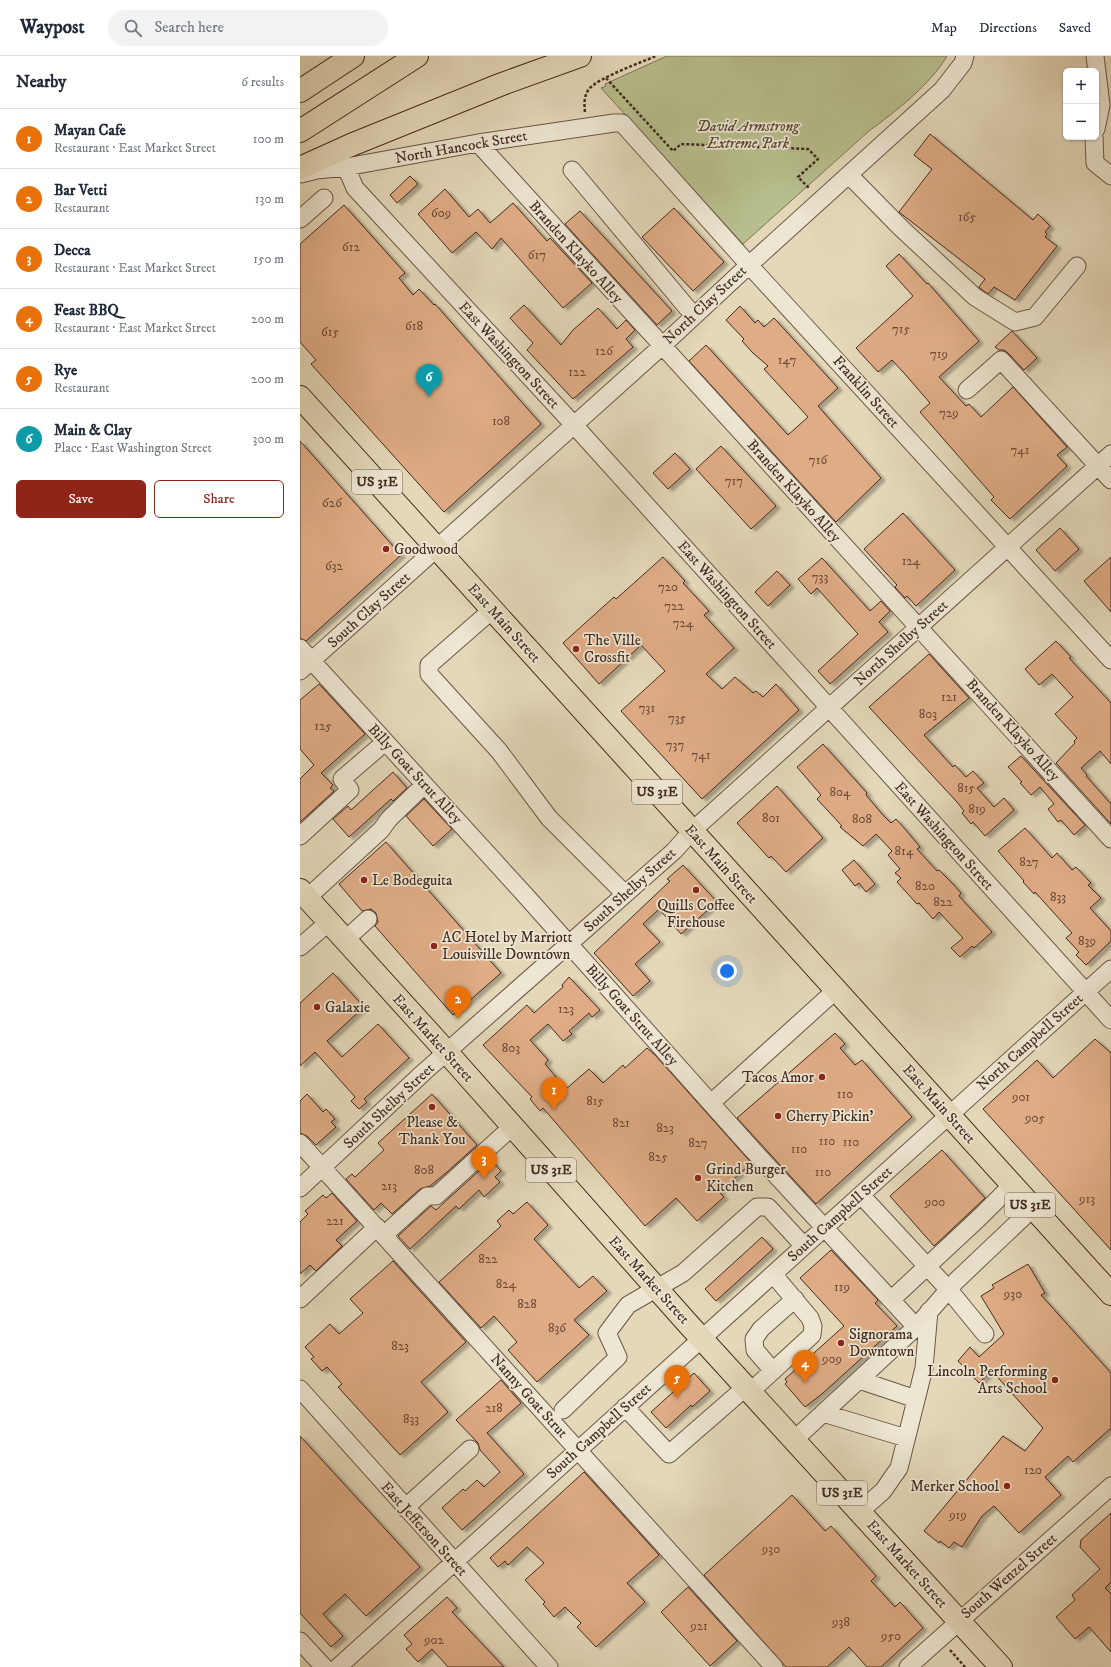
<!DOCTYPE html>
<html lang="en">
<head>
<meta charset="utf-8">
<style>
	body { margin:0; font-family:"IM FELL DW Pica",serif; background:#f2f2f3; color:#1f2937 }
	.controls { position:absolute; right:12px; top:12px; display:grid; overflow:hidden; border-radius:6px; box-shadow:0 1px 3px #0004 }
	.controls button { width:36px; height:36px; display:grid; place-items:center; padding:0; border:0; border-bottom:1px solid #e0e1e3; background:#fff; color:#1f2937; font:20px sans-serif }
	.you { position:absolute; left:427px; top:915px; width:14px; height:14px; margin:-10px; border:3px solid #fff; border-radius:50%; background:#1a73e8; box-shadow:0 0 0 6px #1a73e833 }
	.badge { display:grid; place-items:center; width:26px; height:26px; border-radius:50%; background:#8f2418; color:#fff; font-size:13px; font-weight:700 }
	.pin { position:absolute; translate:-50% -33px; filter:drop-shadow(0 1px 2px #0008) }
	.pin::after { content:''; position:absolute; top:21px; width:14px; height:12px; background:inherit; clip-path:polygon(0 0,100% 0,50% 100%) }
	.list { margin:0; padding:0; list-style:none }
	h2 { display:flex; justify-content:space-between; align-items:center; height:52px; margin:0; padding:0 16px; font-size:17px }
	h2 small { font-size:13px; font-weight:400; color:#747a83 }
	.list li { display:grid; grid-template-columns:26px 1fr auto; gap:12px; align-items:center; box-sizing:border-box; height:60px; padding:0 16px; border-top:1px solid #e0e1e3 }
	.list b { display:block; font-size:15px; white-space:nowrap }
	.list p { margin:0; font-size:13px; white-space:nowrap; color:#747a83 }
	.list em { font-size:13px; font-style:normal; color:#747a83 }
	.actions { display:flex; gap:8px; padding:12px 16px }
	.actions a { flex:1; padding:9px 0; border:1px solid #8f2418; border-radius:6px; text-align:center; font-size:14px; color:#8f2418 }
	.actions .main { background:#8f2418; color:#fff }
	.icon { flex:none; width:22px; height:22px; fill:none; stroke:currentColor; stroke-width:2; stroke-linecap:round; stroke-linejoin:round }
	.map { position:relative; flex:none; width:811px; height:1611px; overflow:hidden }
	header { display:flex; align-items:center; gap:24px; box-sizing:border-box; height:56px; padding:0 20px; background:#fff; border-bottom:1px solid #e0e1e3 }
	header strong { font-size:19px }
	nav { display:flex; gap:22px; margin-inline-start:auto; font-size:14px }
	.search { width:280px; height:36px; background:#f2f2f3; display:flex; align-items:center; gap:10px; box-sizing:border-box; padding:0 14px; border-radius:22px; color:#747a83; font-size:15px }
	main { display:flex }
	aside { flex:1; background:#fff }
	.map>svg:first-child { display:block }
	.park { fill:#b7be8d; stroke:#7e7457 }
	.building { fill:#dfac85; stroke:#442b21; filter:url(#shadow) }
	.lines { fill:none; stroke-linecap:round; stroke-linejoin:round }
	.minor-casing { stroke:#6c5647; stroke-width:19 }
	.major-casing { stroke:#442b21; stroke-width:24 }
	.highway-casing { stroke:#442b21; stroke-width:24 }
	.path { stroke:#442b21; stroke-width:2.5; stroke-dasharray:3 2; stroke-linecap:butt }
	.minor { stroke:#ede6d2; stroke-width:17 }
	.major { stroke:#e4d8b9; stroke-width:22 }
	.highway { stroke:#e4d8b9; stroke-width:22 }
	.poi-dot { fill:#8f2418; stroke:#ede6d2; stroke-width:1.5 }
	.labels { text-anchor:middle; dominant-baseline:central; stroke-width:3.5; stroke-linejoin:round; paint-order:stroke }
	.number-label { font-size:13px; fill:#6b4b3a }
	.shield { fill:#ede6d2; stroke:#776356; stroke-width:1 }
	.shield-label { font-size:14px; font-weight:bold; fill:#442b21 }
	.park-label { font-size:15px; font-style:italic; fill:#5b4837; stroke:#ede6d2 }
	.street-label { font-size:15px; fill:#442b21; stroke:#ede6d2 }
	.poi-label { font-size:15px; fill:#442b21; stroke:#ede6d2; text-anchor:start }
</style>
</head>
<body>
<header>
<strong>Waypost</strong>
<div class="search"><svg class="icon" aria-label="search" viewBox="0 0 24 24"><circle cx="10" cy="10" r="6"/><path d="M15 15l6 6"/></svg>Search here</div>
<nav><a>Map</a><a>Directions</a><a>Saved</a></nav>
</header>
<main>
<aside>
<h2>Nearby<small>6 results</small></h2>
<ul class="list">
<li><span class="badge" style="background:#e8710a">1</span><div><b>Mayan Cafe</b><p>Restaurant · East Market Street</p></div><em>100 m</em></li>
<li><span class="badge" style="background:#e8710a">2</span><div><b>Bar Vetti</b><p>Restaurant</p></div><em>130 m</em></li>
<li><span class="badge" style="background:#e8710a">3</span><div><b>Decca</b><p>Restaurant · East Market Street</p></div><em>150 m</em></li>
<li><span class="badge" style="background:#e8710a">4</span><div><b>Feast BBQ</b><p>Restaurant · East Market Street</p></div><em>200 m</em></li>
<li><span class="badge" style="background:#e8710a">5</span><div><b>Rye</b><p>Restaurant</p></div><em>200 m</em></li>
<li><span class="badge" style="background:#0f9aa8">6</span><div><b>Main &amp; Clay</b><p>Place · East Washington Street</p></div><em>300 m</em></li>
</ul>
<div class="actions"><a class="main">Save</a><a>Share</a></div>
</aside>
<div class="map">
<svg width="811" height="1611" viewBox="0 0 811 1611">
	<defs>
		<filter id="shadow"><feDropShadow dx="4.5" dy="2.5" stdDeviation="1" flood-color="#0004"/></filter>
	</defs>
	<rect width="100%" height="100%" fill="#e4d8b9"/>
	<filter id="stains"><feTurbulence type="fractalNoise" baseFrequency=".005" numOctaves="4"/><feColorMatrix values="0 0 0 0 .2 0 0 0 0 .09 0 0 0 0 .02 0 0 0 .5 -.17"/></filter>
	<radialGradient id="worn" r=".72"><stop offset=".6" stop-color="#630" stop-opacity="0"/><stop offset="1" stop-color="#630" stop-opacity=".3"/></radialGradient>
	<path class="park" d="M367,0H647C630,29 596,55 569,75L443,188L301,32L306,30L305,28Z"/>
	<path class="building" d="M630,78L733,164L738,158L750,170L745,176L747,178L745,181L757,190L715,244L694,231L688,238L681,233L679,231L685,223L599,156L632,113L614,99Z
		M110,120L118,128L97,147L90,139Z
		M145,133L169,161L178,153L190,167L213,147L247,185L250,182L292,227L263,252L201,182L192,193L176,176L152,197L118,158Z
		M44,149L105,217L99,222L113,239L119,233L134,249L135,248L241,368L144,456L11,308L16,304L0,286V188Z
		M374,152L424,206L393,235L342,181Z
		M280,155L372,255L357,269L265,168Z
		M599,198L627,228L628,227L679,285L639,321L666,350L669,348L681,361L713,331L767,391L757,399L767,410L710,463L691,444L694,441L620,356L630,347L604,317L592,304L578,316L556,292L613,240L586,210Z
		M224,249L261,289L273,274L298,252L317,273L326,264L335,274L326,283L333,291L273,343L227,294L233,287L210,262Z
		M440,250L455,267L458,264L464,271L474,262L538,332L518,350L581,422L536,466L389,305L406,289L488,379L508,361L464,313L468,310L453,297L442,285L444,283L426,264Z
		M712,275L737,302L724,314L708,297L704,294H699L695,291Z
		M0,385L101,499L6,585L0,582Z
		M421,390L476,450L451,473L396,413Z
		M375,397L390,413L368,433L353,417Z
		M603,457L655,514L616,550L607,540L605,542L595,531L597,529L564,493Z
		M760,472L779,493L755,515L736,494Z
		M363,501L385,525L383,527L409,555L404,559L434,592L406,618L422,633L435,621L453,637L456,635L463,641L476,628L499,654L402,743L321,655L365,615L341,589L299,628L263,587L314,541L316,543Z
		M811,501V556L784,525Z
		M522,502L570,555L581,545L590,555L579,566L588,576L530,628L518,615L558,578L517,532L511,538L498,523Z
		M477,515L490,529L468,550L455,536Z
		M756,585L771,601L769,602L811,647V708L800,695L781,712L787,719L786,720L811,748V768L756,707L775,687L774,685L777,682L755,658L773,641L752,618L739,629L725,613Z
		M629,598L669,642L624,679L653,711L655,709L666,721L673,715L684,727L677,732L694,751L704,742L714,754L685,780L673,766L671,768L662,757L664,755L657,746L569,651Z
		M19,628L65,678L21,717L33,729L30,732L34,735L0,766V723L14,709L0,693V644Z
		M523,688L567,737L566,739L582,758L591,767L596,763L605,773L620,791L617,793L637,815L639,814L653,828L661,837L659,840L692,876L674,892L672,890L660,901L651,892L663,882L639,856L633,863L619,847L617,848L597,826L601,822L595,817L600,813L588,799L592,795L576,778L563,790L540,771L542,770L517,743L521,739L497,711Z
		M721,700L785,769L774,779L761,764L758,766L748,753L754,748L740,731L731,739L720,727L722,726L708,711Z
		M93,716L107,732L93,745L91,743L49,781L33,763L48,750L51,754Z
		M477,730L523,782L486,816L471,800L469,802L437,767Z
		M124,743L152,773L133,790L106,760Z
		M725,772L752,802L757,797L772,814L776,811L791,827L788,829L801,842L790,852L811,875V885L786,909L776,899L779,896L766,882L772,877L735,836L734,838L723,826L724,825L698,795Z
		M86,786L201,917L153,959L75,870L78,866L76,857L71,853L62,855L39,828Z
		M554,804L575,828L566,836L559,827L555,830L542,814Z
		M383,809L417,846L381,878L359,853L343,868L360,886L335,908L350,925L333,940L294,897L370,825L367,823Z
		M33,917L64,951L27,985L42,1001L78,968L109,1002L64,1043L67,1046L59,1053L51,1045L55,1041L15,996L0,1010V947Z
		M269,921L300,954L292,961L289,957L269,975L272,978L263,985L248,968L230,984L248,1004L245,1008L266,1033L289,1013L303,1027L323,1009L325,1012L347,992L355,999L455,1111L451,1114L448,1110L419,1136L424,1141L397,1165L376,1142L345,1170L243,1052L240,1055L230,1043L232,1041L183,989L227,949L234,957L263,931L262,929Z
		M535,977L545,988L540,992L555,1009L562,1004L612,1061L516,1148L437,1062Z
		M795,983L811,997V1194L683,1053L737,1004L753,1022Z
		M7,1038L23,1056L26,1053L35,1063L31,1066L36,1071L16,1089L7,1080L0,1077V1045Z
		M132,1038L177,1089L147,1116L130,1130L120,1133L92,1158L81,1147L74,1154L46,1123L52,1118L55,1121L84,1094L78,1087Z
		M642,1094L685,1142L634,1190L590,1140Z
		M191,1104L201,1115L195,1121L200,1126L184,1141L179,1134L159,1153L156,1150L110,1193L98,1180L131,1150L136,1154Z
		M32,1137L57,1165L36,1184L42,1190L16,1215L10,1209L0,1218V1166L8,1158L5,1155L23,1139L26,1142Z
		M227,1146L248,1169L234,1183L254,1205L279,1232L293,1220L307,1235L274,1264L289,1279L237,1326L208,1294L217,1286L194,1260L181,1272L139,1226L201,1170L197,1165L209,1154L213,1158Z
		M462,1181L473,1193L416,1245L405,1233Z
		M531,1194L578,1244L575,1247L597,1270L523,1337L505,1351L485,1328L487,1326L485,1323L544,1270L500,1222Z
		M93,1205L166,1286L121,1326L148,1356L100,1399L38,1331L42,1328L27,1311L22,1315L11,1303L14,1301L5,1291L30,1268L39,1278L63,1257L50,1243Z
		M728,1208L745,1237L741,1239L811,1317V1372L773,1406L768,1400L745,1421L761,1439L719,1477L694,1450L682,1460L662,1491L654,1486L649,1492L640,1485L639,1487L624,1475L703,1380L725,1395L743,1372L692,1315L679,1327L658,1305L670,1291L679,1301L704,1278L681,1240L694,1232L692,1229Z
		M394,1317L410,1335L392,1351L391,1349L366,1372L351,1356Z
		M201,1324L221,1347L187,1377L224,1418L162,1474L142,1452L163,1433L165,1435L177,1424L184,1431L200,1416L180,1394L178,1387L156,1364Z
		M0,1380L120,1511L66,1560L45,1538L23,1558L43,1580L31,1591L0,1557Z
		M284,1416L359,1499L327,1527L345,1546L296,1591L277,1571L281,1567L265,1551L254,1561L243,1548L245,1546L225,1524L244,1507L227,1491L208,1509L205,1505L198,1511L190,1502Z
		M492,1439L525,1475L531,1470L576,1520L571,1525L595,1551L600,1546L623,1572L581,1611H567L549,1591L527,1611H486L404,1519Z
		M811,1457V1526L805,1532L811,1538V1596L789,1571L775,1583L756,1561L775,1544L772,1539L800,1513L780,1491L781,1484Z
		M388,1531L437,1585L410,1610L361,1556Z
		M147,1541L157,1552L152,1556L204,1611H148L132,1593L118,1606L106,1593L112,1588L104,1579Z"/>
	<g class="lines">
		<defs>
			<path id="minor" d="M795,0L801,49L796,73
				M794,81L795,107L811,120
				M178,87L811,783
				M46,111L55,132L274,369L811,964
				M272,114L394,260
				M1,118L17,114L46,111L178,87L314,67H322L449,209L811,604
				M549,119L601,172L675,241L715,266L735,261L777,210
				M0,163L24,142
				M667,334L701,304L811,424
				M192,554L129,609V618L199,695L249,762L325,838
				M0,592L226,840L450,1091L616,1271
				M0,615L362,290L449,209L642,34L663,7L665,0
				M0,780L50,734L42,723L77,693
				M7,842L81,774L89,763L124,729
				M45,884L68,863
				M0,891L29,866
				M411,1047L536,934
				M0,1087L474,1611
				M0,1132L124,1016L374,795L392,775L811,398
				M561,1139L649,1234L685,1278
				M84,1179L127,1140H136L213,1070
				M0,1243L77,1171
				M591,1244L680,1161L712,1129
				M473,1315L455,1294L454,1283L461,1273L495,1243
				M559,1324L616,1343
				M0,1333L249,1611
				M450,1336L512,1279L513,1270L510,1262L473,1218
				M325,1351L369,1398L446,1331
				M263,1354L318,1301L307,1277L328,1249L383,1217L457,1151H468L504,1190
				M523,1357L606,1382
				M494,1384L616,1271L656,1225L733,1152
				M105,1452L170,1393
				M559,1456L583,1435L599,1412L624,1312L629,1255
				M0,1585L24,1611
				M38,1611L811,913
				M608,1611L811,1430"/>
			<path id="major" d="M0,341L811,1238
				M0,834L135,983L390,1270L701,1611"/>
			<path id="highway" d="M0,35L53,0
				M0,75L117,0
				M0,112L51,89L202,28L280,0"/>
		</defs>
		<use href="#minor" class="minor-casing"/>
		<use href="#major" class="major-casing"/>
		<use href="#highway" class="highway-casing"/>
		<path class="path" d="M306,22L373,95L381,88L508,93L518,103L498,121L509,132
			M285,56C284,47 284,40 289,33C298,22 342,6 356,0
			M650,1594L665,1611"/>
		<use href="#minor" class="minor"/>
		<use href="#major" class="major"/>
		<use href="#highway" class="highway"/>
	</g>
	<g class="poi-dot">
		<circle cx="86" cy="493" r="4"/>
		<circle cx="276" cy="593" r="4"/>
		<circle cx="64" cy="824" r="4"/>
		<circle cx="396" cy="834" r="4"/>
		<circle cx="134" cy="890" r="4"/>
		<circle cx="17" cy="951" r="4"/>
		<circle cx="522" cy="1021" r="4"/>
		<circle cx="132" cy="1051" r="4"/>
		<circle cx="478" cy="1060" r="4"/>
		<circle cx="398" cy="1122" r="4"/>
		<circle cx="541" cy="1287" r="4"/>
		<circle cx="755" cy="1324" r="4"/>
		<circle cx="707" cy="1430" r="4"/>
	</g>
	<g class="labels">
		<g class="number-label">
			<text x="141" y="157">609</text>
			<text x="667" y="161">165</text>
			<text x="51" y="191">612</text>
			<text x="237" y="199">617</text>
			<text x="114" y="270">618</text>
			<text x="601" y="273">715</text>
			<text x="30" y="276">615</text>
			<text x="304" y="295">126</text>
			<text x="639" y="298">719</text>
			<text x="487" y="304">147</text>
			<text x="277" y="316">122</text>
			<text x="649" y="357">729</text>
			<text x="201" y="365">108</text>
			<text x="720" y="394">741</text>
			<text x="518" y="404">716</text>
			<text x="434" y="425">717</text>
			<text x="32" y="447">626</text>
			<text x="611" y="505">124</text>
			<text x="34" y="510">632</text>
			<text x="520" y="521">733</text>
			<text x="368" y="531">720</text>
			<text x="374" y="550">722</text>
			<text x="383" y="567">724</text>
			<text x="649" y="641">121</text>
			<text x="347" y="652">731</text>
			<text x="628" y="658">803</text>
			<text x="377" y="662">735</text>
			<text x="23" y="670">125</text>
			<text x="375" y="689">737</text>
			<text x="401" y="699">741</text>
			<text x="666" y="732">815</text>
			<text x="540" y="736">804</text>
			<text x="677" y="753">819</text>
			<text x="471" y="762">801</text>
			<text x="562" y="763">808</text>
			<text x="604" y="795">814</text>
			<text x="729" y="806">827</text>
			<text x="625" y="830">820</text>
			<text x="758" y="841">833</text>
			<text x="643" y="846">822</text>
			<text x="787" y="885">839</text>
			<text x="266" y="953">123</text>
			<text x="211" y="992">803</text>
			<text x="545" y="1038">110</text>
			<text x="721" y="1041">901</text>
			<text x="295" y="1045">815</text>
			<text x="735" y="1062">905</text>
			<text x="321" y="1067">821</text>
			<text x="365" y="1072">823</text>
			<text x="527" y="1085">110</text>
			<text x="551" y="1086">110</text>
			<text x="398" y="1087">827</text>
			<text x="499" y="1093">110</text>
			<text x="358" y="1101">825</text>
			<text x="124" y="1114">808</text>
			<text x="523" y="1116">110</text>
			<text x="89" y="1130">213</text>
			<text x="787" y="1143">913</text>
			<text x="635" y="1146">900</text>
			<text x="35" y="1165">221</text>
			<text x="188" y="1203">822</text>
			<text x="206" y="1228">824</text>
			<text x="542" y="1231">119</text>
			<text x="713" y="1238">930</text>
			<text x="227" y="1248">828</text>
			<text x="257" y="1272">836</text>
			<text x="100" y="1290">823</text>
			<text x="532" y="1303">909</text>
			<text x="194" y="1352">218</text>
			<text x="111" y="1363">833</text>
			<text x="733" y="1414">120</text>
			<text x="658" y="1459">919</text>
			<text x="471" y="1493">930</text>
			<text x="541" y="1566">938</text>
			<text x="399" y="1570">921</text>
			<text x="591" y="1580">950</text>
			<text x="134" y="1584">902</text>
		</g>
		<g class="shield">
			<rect x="52" y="414" width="50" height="24" rx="3"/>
			<rect x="332" y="724" width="50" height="24" rx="3"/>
			<rect x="226" y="1102" width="50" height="24" rx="3"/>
			<rect x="705" y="1137" width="50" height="24" rx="3"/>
			<rect x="517" y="1425" width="50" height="24" rx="3"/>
		</g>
		<g class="shield-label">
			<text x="77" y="426">US 31E</text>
			<text x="357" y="736">US 31E</text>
			<text x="251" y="1114">US 31E</text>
			<text x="730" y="1149">US 31E</text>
			<text x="542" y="1437">US 31E</text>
		</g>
		<g class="park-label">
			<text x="448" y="70">David Armstrong<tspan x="448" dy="17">Extreme Park</tspan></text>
		</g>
		<g class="street-label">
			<text transform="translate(161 91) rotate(-10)">North Hancock Street</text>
			<text transform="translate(276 196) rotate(48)">Branden Klayko Alley</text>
			<text transform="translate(405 249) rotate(-43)">North Clay Street</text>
			<text transform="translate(209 299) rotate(47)">East Washington Street</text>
			<text transform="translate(566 336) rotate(48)">Franklin Street</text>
			<text transform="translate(494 435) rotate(48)">Branden Klayko Alley</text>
			<text transform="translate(427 539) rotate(48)">East Washington Street</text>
			<text transform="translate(69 554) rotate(-42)">South Clay Street</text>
			<text transform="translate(204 567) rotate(48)">East Main Street</text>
			<text transform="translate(601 587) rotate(-42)">North Shelby Street</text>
			<text transform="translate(713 674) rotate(48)">Branden Klayko Alley</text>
			<text transform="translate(115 718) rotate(47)">Billy Goat Strut Alley</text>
			<text transform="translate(644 780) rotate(48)">East Washington Street</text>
			<text transform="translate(421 808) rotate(48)">East Main Street</text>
			<text transform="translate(330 834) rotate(-42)">South Shelby Street</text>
			<text transform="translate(332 959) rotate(48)">Billy Goat Strut Alley</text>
			<text transform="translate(133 982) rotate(48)">East Market Street</text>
			<text transform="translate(730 986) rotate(-42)">North Campbell Street</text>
			<text transform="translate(639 1048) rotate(48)">East Main Street</text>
			<text transform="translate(89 1050) rotate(-43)">South Shelby Street</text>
			<text transform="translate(540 1158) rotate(-42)">South Campbell Street</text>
			<text transform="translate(349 1224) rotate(48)">East Market Street</text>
			<text transform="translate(229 1340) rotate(48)">Nanny Goat Strut</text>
			<text transform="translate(299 1375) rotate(-42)">South Campbell Street</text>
			<text transform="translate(124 1473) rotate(48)">East Jefferson Street</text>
			<text transform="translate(607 1508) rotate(48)">East Market Street</text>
			<text transform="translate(709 1520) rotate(-41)">South Wenzel Street</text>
		</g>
		<g class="poi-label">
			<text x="94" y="493">Goodwood</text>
			<text x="284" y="584">The Ville<tspan x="284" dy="17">Crossfit</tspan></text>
			<text x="72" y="824">Le Bodeguita</text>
			<text x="396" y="849" text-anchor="middle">Quills Coffee<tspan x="396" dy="17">Firehouse</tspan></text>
			<text x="142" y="881">AC Hotel by Marriott<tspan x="142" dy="17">Louisville Downtown</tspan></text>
			<text x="25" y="951">Galaxie</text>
			<text x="514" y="1021" text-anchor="end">Tacos Amor</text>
			<text x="486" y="1060">Cherry Pickin'</text>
			<text x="132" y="1066" text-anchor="middle">Please &amp;<tspan x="132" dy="17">Thank You</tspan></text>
			<text x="406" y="1113">Grind Burger<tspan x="406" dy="17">Kitchen</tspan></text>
			<text x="549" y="1278">Signorama<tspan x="549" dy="17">Downtown</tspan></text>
			<text x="747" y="1315" text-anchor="end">Lincoln Performing<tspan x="747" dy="17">Arts School</tspan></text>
			<text x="699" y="1430" text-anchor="end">Merker School</text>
		</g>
	</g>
	<rect width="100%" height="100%" filter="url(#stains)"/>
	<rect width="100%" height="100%" fill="url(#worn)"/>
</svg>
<div class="controls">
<button>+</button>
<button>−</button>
</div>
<div class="you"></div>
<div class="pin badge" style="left:254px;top:1054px;background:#e8710a">1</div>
<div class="pin badge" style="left:158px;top:963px;background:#e8710a">2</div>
<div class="pin badge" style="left:184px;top:1123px;background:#e8710a">3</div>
<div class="pin badge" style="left:505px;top:1327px;background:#e8710a">4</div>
<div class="pin badge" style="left:377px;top:1342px;background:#e8710a">5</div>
<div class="pin badge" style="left:129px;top:341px;background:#0f9aa8">6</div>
</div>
</main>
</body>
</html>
